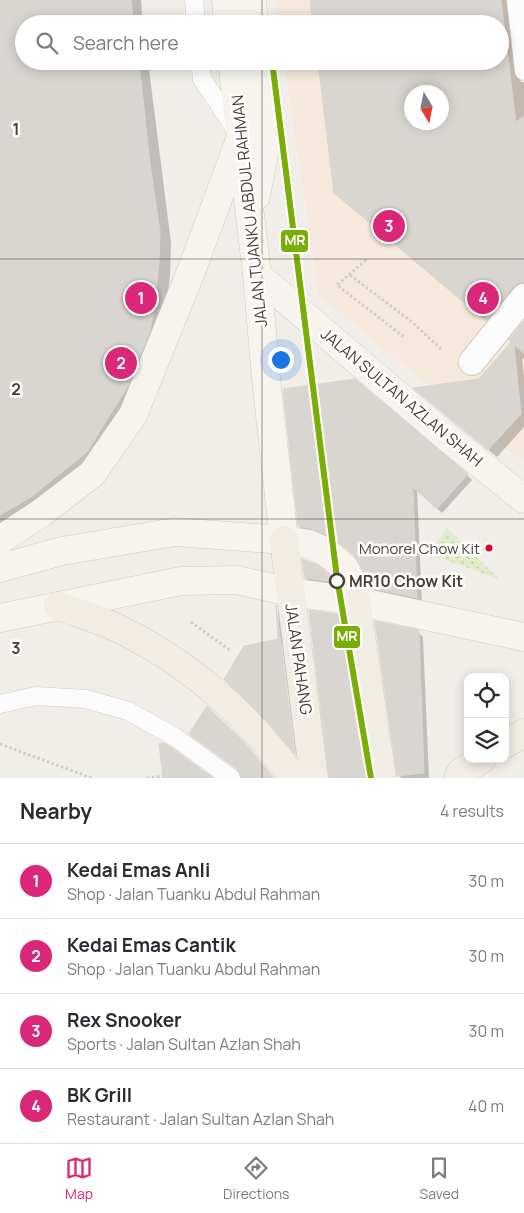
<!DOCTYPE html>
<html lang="en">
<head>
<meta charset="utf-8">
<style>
	body { margin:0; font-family:Manrope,sans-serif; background:#f2f2f3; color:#2b2b33 }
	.controls { position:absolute; right:15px; bottom:15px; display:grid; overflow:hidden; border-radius:10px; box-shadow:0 2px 12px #0003 }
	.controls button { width:45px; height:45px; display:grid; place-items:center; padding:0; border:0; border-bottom:1px solid #e1e1e2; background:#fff; color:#2b2b33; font:25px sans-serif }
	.compass { position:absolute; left:404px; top:85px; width:45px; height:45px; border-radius:50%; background:#fff; box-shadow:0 2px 12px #0003; rotate:170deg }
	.you { position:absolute; left:280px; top:359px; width:18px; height:18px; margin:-12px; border:4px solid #fff; border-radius:50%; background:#1a73e8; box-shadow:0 0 0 8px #1a73e833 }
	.badge { display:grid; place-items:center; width:32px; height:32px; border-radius:50%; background:#db2777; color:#fff; font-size:16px; font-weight:700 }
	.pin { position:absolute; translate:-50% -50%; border:2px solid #fff; box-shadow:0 1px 5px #0006 }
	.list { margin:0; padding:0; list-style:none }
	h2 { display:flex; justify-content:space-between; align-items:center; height:65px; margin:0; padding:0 20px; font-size:21px }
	h2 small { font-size:16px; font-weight:400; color:#7c7c81 }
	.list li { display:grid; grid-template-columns:32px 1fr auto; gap:15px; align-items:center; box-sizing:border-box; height:75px; padding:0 20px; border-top:1px solid #e1e1e2 }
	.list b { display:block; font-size:19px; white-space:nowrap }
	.list p { margin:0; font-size:16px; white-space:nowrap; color:#7c7c81 }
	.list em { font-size:16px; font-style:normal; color:#7c7c81 }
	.icon { flex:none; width:28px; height:28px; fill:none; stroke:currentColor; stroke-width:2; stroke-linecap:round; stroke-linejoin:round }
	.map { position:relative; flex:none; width:524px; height:778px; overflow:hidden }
	.search { position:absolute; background:#fff; box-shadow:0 2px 12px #0003; left:15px; right:15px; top:15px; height:55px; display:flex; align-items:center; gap:12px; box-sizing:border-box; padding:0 18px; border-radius:28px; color:#7c7c81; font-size:19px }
	.sheet { height:365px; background:#fff }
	nav { display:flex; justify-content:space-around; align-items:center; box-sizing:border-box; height:70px; border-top:1px solid #e1e1e2; background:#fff; font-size:14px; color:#7c7c81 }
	nav a { display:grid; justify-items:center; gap:2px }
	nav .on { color:#db2777 }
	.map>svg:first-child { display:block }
	.commercial { fill:#f5e8dc; fill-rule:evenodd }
	.grass { fill:url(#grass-dots) }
	.shadow { fill:#0003; fill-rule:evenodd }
	.building { fill:#d9d5d1; stroke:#d9d5d0; fill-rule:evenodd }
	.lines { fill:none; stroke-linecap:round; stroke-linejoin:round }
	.service-casing { stroke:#cfccc8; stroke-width:19 }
	.pedestrian-casing { stroke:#cfccc8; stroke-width:28 }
	.secondary-casing { stroke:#d1cbc1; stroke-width:29 }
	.primary-casing { stroke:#d5c9b6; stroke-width:29 }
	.path { stroke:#d1ceca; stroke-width:3; stroke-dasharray:2.5 2.5; stroke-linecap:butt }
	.service { stroke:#fdfcfc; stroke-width:18 }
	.pedestrian { stroke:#fdfcfc; stroke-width:26 }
	.secondary { stroke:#f7f4ee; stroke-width:28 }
	.primary { stroke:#f1ece4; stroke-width:28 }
	.metro-1-casing { stroke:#fff; stroke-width:10 }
	.metro-1 { stroke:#78ae05; stroke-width:6 }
	.grid { fill:none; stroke:#483f35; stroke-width:1; stroke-opacity:0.55 }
	.bus-dot { fill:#e4002b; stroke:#fff; stroke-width:2 }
	.stop-dot { fill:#fff; stroke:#483f35; stroke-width:2.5 }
	.labels { text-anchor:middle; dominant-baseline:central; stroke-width:5; stroke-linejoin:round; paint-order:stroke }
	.bus-label { font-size:15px; fill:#483f35; stroke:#fff; text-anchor:end }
	.street-label { font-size:16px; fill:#483f35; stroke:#fff }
	.stop-label { font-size:16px; font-weight:bold; fill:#483f35; stroke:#fff; text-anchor:start }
	.grid-label { font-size:16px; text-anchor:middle; font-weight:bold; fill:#483f35; stroke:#fff; stroke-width:5; stroke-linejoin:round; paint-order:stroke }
	.line-badge { stroke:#fff; stroke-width:2 }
	.badge-label { font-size:14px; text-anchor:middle; font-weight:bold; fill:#fff }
</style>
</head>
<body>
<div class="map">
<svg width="524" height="778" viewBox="0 0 524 778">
	<defs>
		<pattern id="grass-dots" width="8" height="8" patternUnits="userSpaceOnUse" patternTransform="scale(1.25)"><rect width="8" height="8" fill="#e2ecc8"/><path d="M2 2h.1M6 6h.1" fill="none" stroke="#c3cbac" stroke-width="1.8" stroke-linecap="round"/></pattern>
	</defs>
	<rect width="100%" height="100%" fill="#f1eeea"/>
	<path class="commercial" d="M275,0H524V463L319,296L284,61H500V24H279ZM412,92H442V122H412Z"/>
	<path class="grass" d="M447,528L499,579L429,554Z"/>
	<path class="shadow" d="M0,0H141L143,24H24V61H148L171,243L170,275L165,322L98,463L0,533Z
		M311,0H519L513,10L521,82H524V292L494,327L344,201L319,61H500V24ZM412,92H442V122H412Z
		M524,323V359L522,358L524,377V427L497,457L423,395L479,380L513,343Z
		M284,390L467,475L472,480L442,513L417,490L422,602L376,592L371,587L368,576L356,556L339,543L322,534L305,531L299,526Z
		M306,578H331L338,586L311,583Z
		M278,608L281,611L299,756L296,754L282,644H280Z
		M342,616L347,621L370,778H331Z
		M418,632L423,637L429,778H401L399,775Z"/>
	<path class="building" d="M0,0H131L134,24H24V61H139L150,164L160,231L159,263L154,310L150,331L128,386L87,452L31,497L0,515Z
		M310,0H501L516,122L524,116V282L518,283L512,288L486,321L334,193L318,61H500V24H313ZM412,92H442V122H412Z
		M524,321V353L514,345L521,414L488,450L413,388L479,379L511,342L509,340Z
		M355,379L468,474L437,509L413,487L417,598L370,588L367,577L354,555L333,538L315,530L298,526L283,389Z
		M302,559L318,565L332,577L334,582L305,578Z
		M276,605L295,754L267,721L224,679L244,646L278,639Z
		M309,610L342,615L366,778H329Z
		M375,621L419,630L424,773L397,776Z
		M207,706L244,742L274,778H241L237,769L189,734Z
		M164,743L169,746L213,778H163L159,744Z"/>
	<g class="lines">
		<defs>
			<path id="service" d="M194,0L196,24
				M516,0L524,71
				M200,61L202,79L236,130
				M0,704L36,696L86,699L128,711L175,737L231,778"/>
			<path id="pedestrian" d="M472,362L524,297"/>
			<path id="secondary" d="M226,0L228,24
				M252,0L254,24
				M232,61L257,275L267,388L284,540
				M256,196L267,137L258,61
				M257,275L448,438L524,499
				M0,540L41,513L92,474L133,415L192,269L241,137
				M0,568L62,551L175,532L284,540L309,544L326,552L344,567L353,584L356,601
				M0,618L181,581L237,580L290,592L356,601L524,637"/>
			<path id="primary" d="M284,540L314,778
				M356,601L382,778
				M58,606C77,613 97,619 115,627C190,663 245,712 294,778
				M505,744L524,733
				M458,778L461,772L482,759"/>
		</defs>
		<use href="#service" class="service-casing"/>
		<use href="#pedestrian" class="pedestrian-casing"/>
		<use href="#secondary" class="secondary-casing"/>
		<use href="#primary" class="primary-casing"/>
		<path class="path" d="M366,260L337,285L404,337
			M350,275L412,322L442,350
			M191,622L231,651
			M0,744L92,778
			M147,778L163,776"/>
		<use href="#service" class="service"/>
		<use href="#pedestrian" class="pedestrian"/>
		<use href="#secondary" class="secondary"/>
		<use href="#primary" class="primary"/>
		<defs>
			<path id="metro-1" d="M272,61L337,578L371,778"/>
		</defs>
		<use href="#metro-1" class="metro-1-casing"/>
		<use href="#metro-1" class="metro-1"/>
	</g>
	<path class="grid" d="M262,0V24M262,61V778M0,259H524M0,519H524"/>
	<circle class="bus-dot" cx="489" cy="548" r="4.5"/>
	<circle class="stop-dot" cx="337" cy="581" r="7"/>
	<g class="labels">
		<g class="bus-label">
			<text x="480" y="548">Monorel Chow Kit</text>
		</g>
		<g class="street-label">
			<text transform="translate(249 211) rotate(-96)">JALAN TUANKU ABDUL RAHMAN</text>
			<text transform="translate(402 397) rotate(40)">JALAN SULTAN AZLAN SHAH</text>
			<text transform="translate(299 659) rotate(82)">JALAN PAHANG</text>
		</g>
		<g class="stop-label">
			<text x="349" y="581">MR10 Chow Kit</text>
		</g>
	</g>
	<g class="grid-label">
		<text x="16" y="135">1</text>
		<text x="16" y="395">2</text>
		<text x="16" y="654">3</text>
	</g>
	<g class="line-badge">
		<rect x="280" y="229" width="29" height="24" rx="5" fill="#78ae05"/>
		<rect x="333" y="625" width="28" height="24" rx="5" fill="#78ae05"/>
	</g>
	<g class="badge-label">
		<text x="295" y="245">MR</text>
		<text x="347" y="641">MR</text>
	</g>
</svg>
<div class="controls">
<button><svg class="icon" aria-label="locate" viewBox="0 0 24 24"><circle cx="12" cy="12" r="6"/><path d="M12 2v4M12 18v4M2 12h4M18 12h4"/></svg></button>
<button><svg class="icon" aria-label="layers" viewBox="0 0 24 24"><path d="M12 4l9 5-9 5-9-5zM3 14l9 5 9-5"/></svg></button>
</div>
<svg class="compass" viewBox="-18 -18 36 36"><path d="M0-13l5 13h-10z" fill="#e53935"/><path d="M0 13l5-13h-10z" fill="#7c7c81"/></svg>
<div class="you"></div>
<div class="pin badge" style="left:141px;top:298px">1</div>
<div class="pin badge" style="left:121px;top:363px">2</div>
<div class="pin badge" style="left:389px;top:226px">3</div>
<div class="pin badge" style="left:483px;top:298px">4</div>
<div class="search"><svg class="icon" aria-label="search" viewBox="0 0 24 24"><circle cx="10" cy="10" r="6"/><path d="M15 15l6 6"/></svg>Search here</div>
</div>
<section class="sheet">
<h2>Nearby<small>4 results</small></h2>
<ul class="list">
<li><span class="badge">1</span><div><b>Kedai Emas Anli</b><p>Shop · Jalan Tuanku Abdul Rahman</p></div><em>30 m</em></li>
<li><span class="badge">2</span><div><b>Kedai Emas Cantik</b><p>Shop · Jalan Tuanku Abdul Rahman</p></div><em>30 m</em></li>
<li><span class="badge">3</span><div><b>Rex Snooker</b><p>Sports · Jalan Sultan Azlan Shah</p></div><em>30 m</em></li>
<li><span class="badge">4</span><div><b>BK Grill</b><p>Restaurant · Jalan Sultan Azlan Shah</p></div><em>40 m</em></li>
</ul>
</section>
<nav>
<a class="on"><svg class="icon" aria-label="map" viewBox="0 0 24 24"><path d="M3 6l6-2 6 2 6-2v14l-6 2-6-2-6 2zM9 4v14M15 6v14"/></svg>Map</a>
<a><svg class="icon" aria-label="directions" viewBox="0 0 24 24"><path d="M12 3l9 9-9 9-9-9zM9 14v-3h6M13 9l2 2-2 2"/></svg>Directions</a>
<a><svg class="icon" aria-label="saved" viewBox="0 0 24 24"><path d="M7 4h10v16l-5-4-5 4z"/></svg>Saved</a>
</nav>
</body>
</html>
